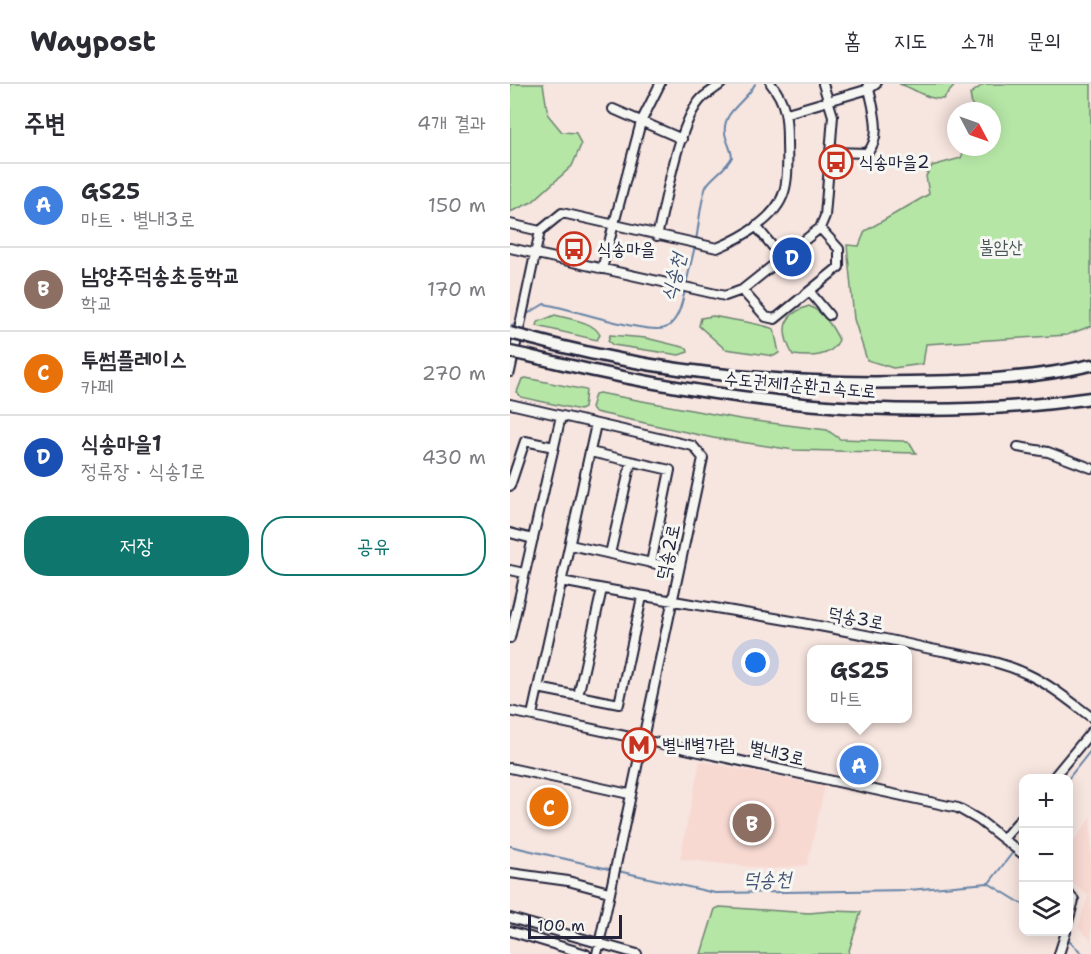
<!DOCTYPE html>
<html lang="ko">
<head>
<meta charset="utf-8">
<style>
	body { margin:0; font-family:"Shantell Sans","Poor Story",sans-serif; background:#f7f7f7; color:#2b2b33 }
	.controls { position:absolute; right:18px; bottom:18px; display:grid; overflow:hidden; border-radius:12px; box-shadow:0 3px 15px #0003 }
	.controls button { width:54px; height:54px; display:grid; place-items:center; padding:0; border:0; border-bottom:2px solid #e1e1e2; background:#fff; color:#2b2b33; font:30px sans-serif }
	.compass { position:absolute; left:437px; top:18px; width:54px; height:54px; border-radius:50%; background:#fff; box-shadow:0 3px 15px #0003; rotate:131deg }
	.scale { position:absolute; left:18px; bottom:15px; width:94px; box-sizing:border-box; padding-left:6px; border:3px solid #22223b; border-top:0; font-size:16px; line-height:21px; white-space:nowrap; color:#22223b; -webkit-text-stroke:4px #f6f6f2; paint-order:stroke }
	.you { position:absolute; left:246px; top:579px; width:21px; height:21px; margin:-15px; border:4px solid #fff; border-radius:50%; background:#1a73e8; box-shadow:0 0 0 9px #1a73e833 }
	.badge { display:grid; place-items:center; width:39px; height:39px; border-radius:50%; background:#0f766e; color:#fff; font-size:20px; font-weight:700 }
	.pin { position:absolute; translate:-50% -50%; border:3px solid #fff; box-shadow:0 2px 6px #0006 }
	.popup { position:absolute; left:297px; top:561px; width:105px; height:78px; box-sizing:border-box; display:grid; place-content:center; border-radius:12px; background:#fff; filter:drop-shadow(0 2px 4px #0005); font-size:20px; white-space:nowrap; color:#7c7c81 }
	.popup b { font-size:22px; color:#2b2b33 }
	.popup::after { content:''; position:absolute; left:50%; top:100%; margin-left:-12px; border:12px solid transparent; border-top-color:#fff }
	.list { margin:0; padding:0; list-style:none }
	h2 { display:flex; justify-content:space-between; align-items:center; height:78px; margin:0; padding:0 24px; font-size:26px }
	h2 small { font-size:20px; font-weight:400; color:#7c7c81 }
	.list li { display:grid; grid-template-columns:39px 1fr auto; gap:18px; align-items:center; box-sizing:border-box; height:84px; padding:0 24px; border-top:2px solid #e1e1e2 }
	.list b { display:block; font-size:22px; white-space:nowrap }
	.list p { margin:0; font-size:20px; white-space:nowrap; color:#7c7c81 }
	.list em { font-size:20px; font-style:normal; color:#7c7c81 }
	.actions { display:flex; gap:12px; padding:18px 24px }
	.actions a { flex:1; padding:14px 0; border:2px solid #0f766e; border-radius:24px; text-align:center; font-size:21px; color:#0f766e }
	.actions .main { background:#0f766e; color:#fff }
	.icon { flex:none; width:33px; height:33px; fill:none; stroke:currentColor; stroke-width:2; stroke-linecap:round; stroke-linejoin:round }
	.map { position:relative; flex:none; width:581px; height:870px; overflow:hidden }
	header { display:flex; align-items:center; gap:36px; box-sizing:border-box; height:84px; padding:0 30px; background:#fff; border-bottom:2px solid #e1e1e2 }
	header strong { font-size:28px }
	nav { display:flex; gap:33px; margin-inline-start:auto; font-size:21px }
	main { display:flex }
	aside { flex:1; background:#fff }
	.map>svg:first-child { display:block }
	.built { fill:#f7d9d2 }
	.green { fill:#b5e6a6; stroke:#6c8470; stroke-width:1.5 }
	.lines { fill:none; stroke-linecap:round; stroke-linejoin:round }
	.stream { stroke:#6584a7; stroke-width:2 }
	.minor-casing { stroke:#22223b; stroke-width:12 }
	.highway-casing { stroke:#22223b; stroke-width:15 }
	.minor { stroke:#f6f6f2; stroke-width:8 }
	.highway { stroke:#f6f6f2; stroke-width:10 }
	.highway-bridge-casing { stroke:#22223b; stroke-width:15; stroke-linecap:butt }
	.highway-bridge { stroke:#f6f6f2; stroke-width:10 }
	.labels { text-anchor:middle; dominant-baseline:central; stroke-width:6; stroke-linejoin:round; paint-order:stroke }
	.poi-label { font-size:18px; fill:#22223b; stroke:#f6f6f2; text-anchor:start }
	.park-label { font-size:18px; fill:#475356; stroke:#f6f6f2 }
	.street-label { font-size:18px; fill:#22223b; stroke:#f6f6f2 }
	.water-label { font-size:20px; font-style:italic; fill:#435371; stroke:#f6f6f2 }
</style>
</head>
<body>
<header>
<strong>Waypost</strong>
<nav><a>홈</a><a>지도</a><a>소개</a><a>문의</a></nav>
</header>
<main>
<aside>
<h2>주변<small>4개 결과</small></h2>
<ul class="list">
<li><span class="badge" style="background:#3f7fe0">A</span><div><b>GS25</b><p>마트 · 별내3로</p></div><em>150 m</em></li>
<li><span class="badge" style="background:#8d6e63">B</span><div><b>남양주덕송초등학교</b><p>학교</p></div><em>170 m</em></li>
<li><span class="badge" style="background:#e8710a">C</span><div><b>투썸플레이스</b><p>카페</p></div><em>270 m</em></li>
<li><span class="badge" style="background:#1a4fb4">D</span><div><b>식송마을1</b><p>정류장 · 식송1로</p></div><em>430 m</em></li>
</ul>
<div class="actions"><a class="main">저장</a><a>공유</a></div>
</aside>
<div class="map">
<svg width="581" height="870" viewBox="0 0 581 870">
	<rect width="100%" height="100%" fill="#f7e5df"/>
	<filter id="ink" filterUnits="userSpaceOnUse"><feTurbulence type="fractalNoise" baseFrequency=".0167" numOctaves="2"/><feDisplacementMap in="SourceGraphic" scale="12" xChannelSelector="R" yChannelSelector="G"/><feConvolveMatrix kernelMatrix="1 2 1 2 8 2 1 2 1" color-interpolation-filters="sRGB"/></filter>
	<g filter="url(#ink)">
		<path class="built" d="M190,677L315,702L297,781L260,785L170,775Z
			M581,733V856L568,843L578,812L558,795L559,764Z"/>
		<path class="green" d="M0,0H33L38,31L52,48L66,49L71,61L62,82L22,118L0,128Z
			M389,0H446L433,15C416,16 405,4 389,0Z
			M474,0H581V242L557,251L416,260L413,280L383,284L357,276L344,235L337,161L349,162L355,147L419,110L416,92L422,82L451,74L455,63H482V27H463L460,10Z
			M299,222C313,228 323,243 329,256C321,274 300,273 283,271C270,247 271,231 299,222Z
			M45,231C59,235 83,237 90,251L87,256L27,242L28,238Z
			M203,232C224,237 245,238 264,245L269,269L264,272L215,265L189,242L191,234Z
			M100,251L136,254L177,264L178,268L169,271L103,261L98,257Z
			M16,294L76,306L74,324L70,326L11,313L7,308L12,295Z
			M89,309L230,335L317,346L330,355L393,357L400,359L406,369L284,366L203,354L85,328L81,324L85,310Z
			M210,823L299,829L322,827L351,828L338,870H191L205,825Z"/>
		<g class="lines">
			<path class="stream" d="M186,156C189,142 191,111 197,101C204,91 216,85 222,73C221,64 216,57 215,49C212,27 237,17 245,0
				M176,200L185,162
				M14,232L34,220C57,223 142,253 157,243C169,235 172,219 175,206
				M0,243L7,237
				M558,695L581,666
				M0,762L103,786
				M108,787L205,809L399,806L478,799L514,821
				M479,799L514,754
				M549,848L573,870"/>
			<defs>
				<path id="minor" d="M103,25L172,55
					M277,29L359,5L366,0
					M322,68L357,69C374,52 362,21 358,0
					M0,140L30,147
					M246,142L272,174
					M147,152C156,118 168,38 192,14C198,9 205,5 211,0
					M0,164L215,212L232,206L310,144L315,132L323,32L313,0
					M92,185L131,38L150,0
					M232,206L256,233L265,235L329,183V165L310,144
					M300,208L319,231
					M0,288L30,147L52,129L207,164C231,154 266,135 274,108C279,92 277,73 277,57C277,35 276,18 261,0
					M0,320L183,362L193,374L87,870
					M508,363L538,368L581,384
					M80,368L160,386L141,479
					M0,402L15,357L44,363
					M0,449L23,455
					M60,461L169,485
					M100,470L121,378
					M0,486L14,489
					M51,497C170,520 289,535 407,562C442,570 484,574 517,590C541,601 561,618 581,633
					M0,554L51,332
					M28,604L109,620L132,513
					M68,612L92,505
					M0,627L448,724L469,736L514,771
					M22,631L86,340
					M0,684L119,710
					M543,694L581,648
					M494,754L514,731
					M0,789L58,797L99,808
					M558,809L564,816L558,838
					M0,834L127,870
					M0,847L76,870
					M549,870L556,848"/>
				<path id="highway" d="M23,255C147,289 273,301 400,298C461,297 522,295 581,281
					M19,272C203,317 392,342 581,314"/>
			</defs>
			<use href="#minor" class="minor-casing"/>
			<use href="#highway" class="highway-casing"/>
			<use href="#minor" class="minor"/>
			<use href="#highway" class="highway"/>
			<defs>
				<path id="highway-bridge" d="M0,249L23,255
					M0,268L19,272"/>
			</defs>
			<use href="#highway-bridge" class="highway-bridge-casing"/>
			<use href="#highway-bridge" class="highway-bridge"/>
		</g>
	</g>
	<defs>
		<symbol id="bus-ring" viewBox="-11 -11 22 22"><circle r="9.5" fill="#f6f6f2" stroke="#c8321e" stroke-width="1.5"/><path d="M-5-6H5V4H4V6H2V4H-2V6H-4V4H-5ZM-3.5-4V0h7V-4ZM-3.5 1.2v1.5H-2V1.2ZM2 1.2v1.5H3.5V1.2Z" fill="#c8321e"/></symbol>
		<symbol id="metro-ring" viewBox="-11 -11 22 22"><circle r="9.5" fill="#f6f6f2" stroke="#c8321e" stroke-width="1.5"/><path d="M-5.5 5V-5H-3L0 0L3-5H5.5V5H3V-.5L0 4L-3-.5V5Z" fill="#c8321e"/></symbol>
	</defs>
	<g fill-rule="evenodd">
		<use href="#bus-ring" x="307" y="59" width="38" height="38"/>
		<use href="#bus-ring" x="45" y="146" width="38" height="38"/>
		<use href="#metro-ring" x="110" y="642" width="38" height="38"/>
	</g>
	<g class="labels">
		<g class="poi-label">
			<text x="349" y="78">식송마을2</text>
			<text x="87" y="165">식송마을</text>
			<text x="152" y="661">별내별가람</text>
		</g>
		<g class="park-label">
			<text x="491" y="163">불암산</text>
		</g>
		<g class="street-label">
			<text transform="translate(290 301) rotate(5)">수도권제1순환고속도로</text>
			<text transform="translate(158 468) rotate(-78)">덕송2로</text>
			<text transform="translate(346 534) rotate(11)">덕송3로</text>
			<text transform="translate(267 669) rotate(13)">별내3로</text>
		</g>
		<g class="water-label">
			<text transform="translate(163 193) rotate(-76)">식송천</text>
			<text transform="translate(257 795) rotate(-1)">덕송천</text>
		</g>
	</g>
</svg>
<div class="controls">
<button>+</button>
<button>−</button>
<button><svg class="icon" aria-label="layers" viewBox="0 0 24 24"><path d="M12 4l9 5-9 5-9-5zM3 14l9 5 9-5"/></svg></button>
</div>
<svg class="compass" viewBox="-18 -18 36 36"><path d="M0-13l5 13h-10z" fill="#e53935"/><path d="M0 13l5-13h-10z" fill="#7c7c81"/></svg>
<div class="scale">100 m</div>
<div class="you"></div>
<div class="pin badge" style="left:349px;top:681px;background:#3f7fe0">A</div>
<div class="popup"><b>GS25</b>마트</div>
<div class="pin badge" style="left:242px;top:739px;background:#8d6e63">B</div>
<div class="pin badge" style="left:39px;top:723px;background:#e8710a">C</div>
<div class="pin badge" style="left:282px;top:173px;background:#1a4fb4">D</div>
</div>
</main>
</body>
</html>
